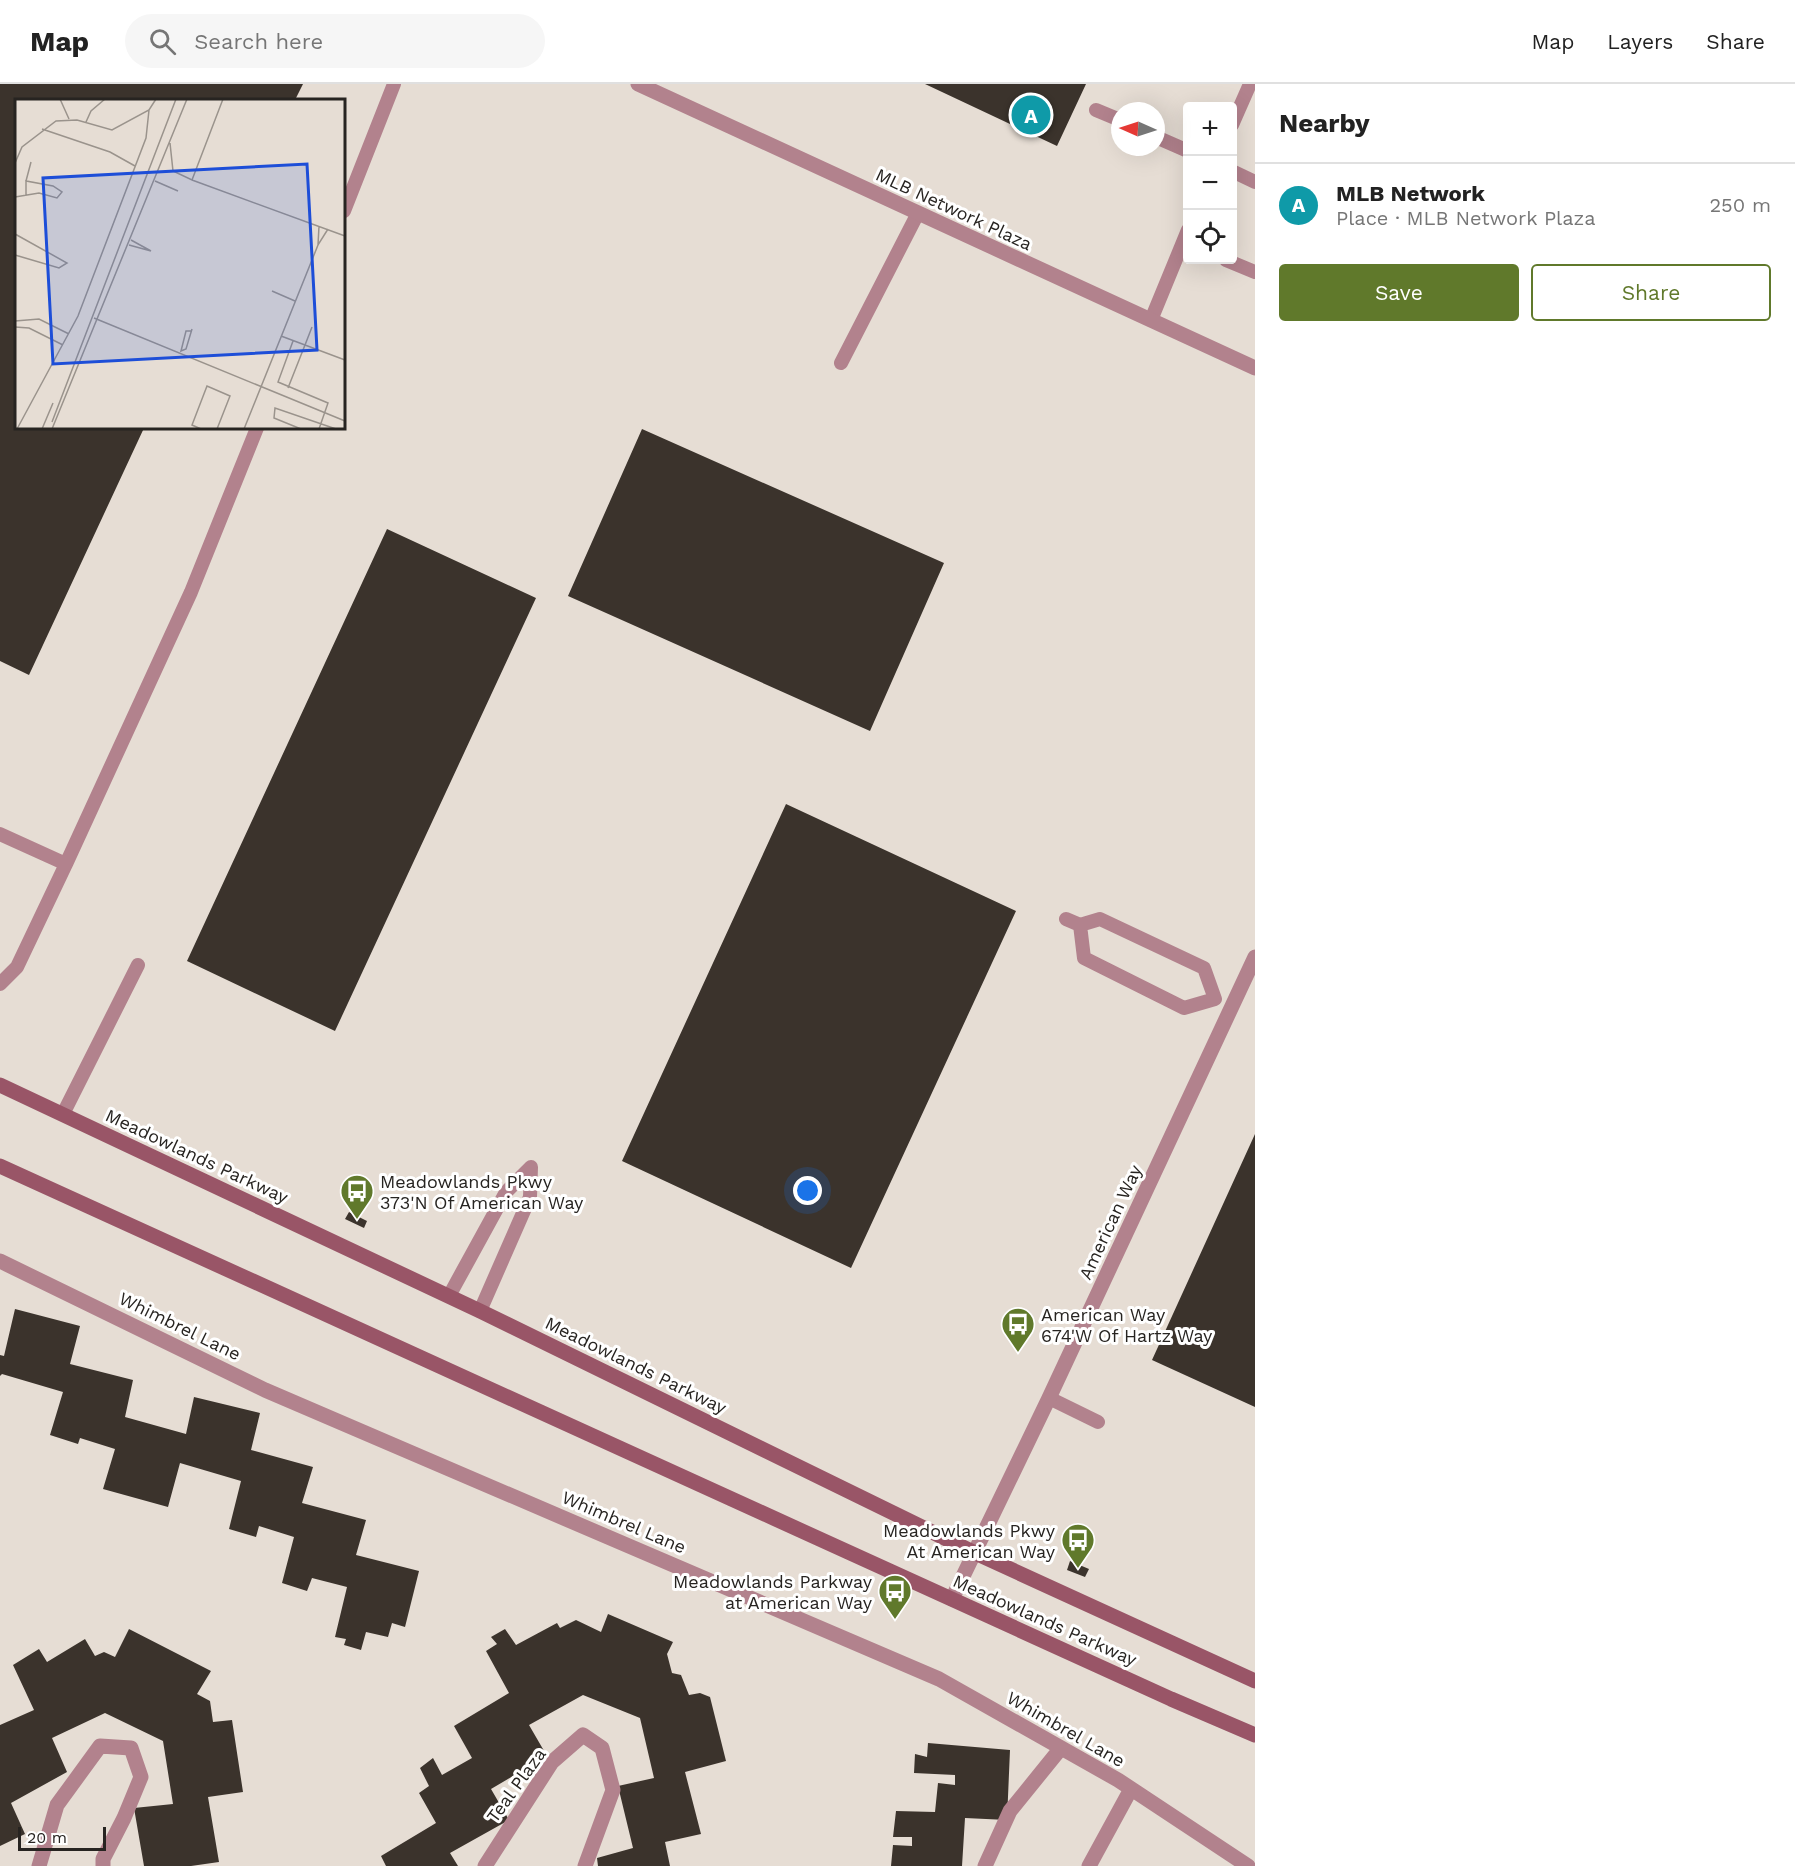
<!DOCTYPE html>
<html lang="en">
<head>
<meta charset="utf-8">
<style>
	body { margin:0; font-family:"Work Sans",sans-serif; background:#f6f6f6; color:#222 }
	.controls { position:absolute; right:18px; top:18px; display:grid; overflow:hidden; border-radius:6px; box-shadow:0 6px 24px #0002 }
	.controls button { width:54px; height:54px; display:grid; place-items:center; padding:0; border:0; border-bottom:2px solid #e0e0e0; background:#fff; color:#222; font:30px sans-serif }
	.compass { position:absolute; left:1111px; top:18px; width:54px; height:54px; border-radius:50%; background:#fff; box-shadow:0 6px 24px #0002; rotate:273deg }
	.scale { position:absolute; left:18px; bottom:15px; width:88px; box-sizing:border-box; padding-left:6px; border:3px solid #272421; border-top:0; font-size:16px; line-height:21px; white-space:nowrap; color:#272421; -webkit-text-stroke:4px #fff; paint-order:stroke }
	.you { position:absolute; left:808px; top:1107px; width:21px; height:21px; margin:-15px; border:4px solid #fff; border-radius:50%; background:#1a73e8; box-shadow:0 0 0 9px #1a73e833 }
	.badge { display:grid; place-items:center; width:39px; height:39px; border-radius:50%; background:#60792b; color:#fff; font-size:20px; font-weight:700 }
	.pin { position:absolute; translate:-50% -50%; border:3px solid #fff; box-shadow:0 2px 6px #0006 }
	.list { margin:0; padding:0; list-style:none }
	h2 { display:flex; justify-content:space-between; align-items:center; height:78px; margin:0; padding:0 24px; font-size:26px }
	h2 small { font-size:20px; font-weight:400; color:#767676 }
	.list li { display:grid; grid-template-columns:39px 1fr auto; gap:18px; align-items:center; box-sizing:border-box; height:84px; padding:0 24px; border-top:2px solid #e0e0e0 }
	.list b { display:block; font-size:22px; white-space:nowrap }
	.list p { margin:0; font-size:20px; white-space:nowrap; color:#767676 }
	.list em { font-size:20px; font-style:normal; color:#767676 }
	.actions { display:flex; gap:12px; padding:18px 24px }
	.actions a { flex:1; padding:14px 0; border:2px solid #60792b; border-radius:6px; text-align:center; font-size:21px; color:#60792b }
	.actions .main { background:#60792b; color:#fff }
	.icon { flex:none; width:33px; height:33px; fill:none; stroke:currentColor; stroke-width:2; stroke-linecap:round; stroke-linejoin:round }
	.map { position:relative; flex:none; width:1255px; height:1782px; overflow:hidden }
	header { display:flex; align-items:center; gap:36px; box-sizing:border-box; height:84px; padding:0 30px; background:#fff; border-bottom:2px solid #e0e0e0 }
	header strong { font-size:28px }
	nav { display:flex; gap:33px; margin-inline-start:auto; font-size:21px }
	.search { width:420px; height:54px; background:#f6f6f6; display:flex; align-items:center; gap:15px; box-sizing:border-box; padding:0 21px; border-radius:33px; color:#767676; font-size:22px }
	main { display:flex }
	aside { flex:1; background:#fff }
	.map>svg:first-child { display:block }
	.building { fill:#3b332c }
	.lines { fill:none; stroke-linecap:round; stroke-linejoin:round }
	.lane { stroke:#b2828d; stroke-width:14 }
	.street { stroke:#b2828d; stroke-width:15 }
	.secondary { stroke:#995567; stroke-width:15 }
	.labels { text-anchor:middle; dominant-baseline:central; stroke-width:6; stroke-linejoin:round; paint-order:stroke }
	.street-label { font-size:18px; fill:#272421; stroke:#fff }
	.poi-label { font-size:18px; fill:#272421; stroke:#fff; text-anchor:start }
	.inset-road { fill:none; stroke:#9a938c; stroke-width:1.5 }
	.view { fill:#1d4ed8; fill-opacity:0.15; stroke:#1d4ed8; stroke-width:3 }
	.inset-edge { fill:none; stroke:#272421; stroke-width:3 }
</style>
</head>
<body>
<header>
<strong>Map</strong>
<div class="search"><svg class="icon" aria-label="search" viewBox="0 0 24 24"><circle cx="10" cy="10" r="6"/><path d="M15 15l6 6"/></svg>Search here</div>
<nav><a>Map</a><a>Layers</a><a>Share</a></nav>
</header>
<main>
<div class="map">
<svg width="1255" height="1782" viewBox="0 0 1255 1782">
	<rect width="100%" height="100%" fill="#e6ddd4"/>
	<path class="building" d="M0,0H303L295,16H16V344H144L29,591L0,577Z
		M925,0H1086L1057,62Z
		M642,345L944,479L870,647L568,512Z
		M387,445L536,514L335,947L187,877Z
		M786,720L1016,827L851,1184L622,1077Z
		M1255,1050V1323L1152,1276Z
		M349,1128L367,1137L364,1144L345,1135Z
		M15,1225L80,1242L70,1280L133,1296L125,1333L186,1350L194,1313L260,1329L251,1366L313,1383L302,1419L366,1436L356,1471L419,1487L405,1543L392,1539L388,1553L366,1548L361,1566L344,1561L346,1555L335,1553L347,1503L312,1494L307,1507L282,1499L294,1453L259,1442L256,1453L229,1445L241,1397L180,1379L168,1423L103,1405L115,1365L80,1354L78,1360L50,1351L63,1308L2,1290L0,1292V1271L4,1272Z
		M1070,1477L1089,1485L1085,1493L1067,1486Z
		M608,1530L673,1558L667,1570L672,1589L681,1591L689,1611L700,1609L710,1613L726,1677L685,1688L701,1750L665,1758L670,1782H598L597,1774L633,1764L618,1702L654,1694L640,1634L583,1611L529,1641L547,1672L491,1705L509,1736L450,1769L458,1782H386L381,1772L436,1739L419,1709L429,1702L420,1684L433,1674L442,1691L472,1674L454,1642L509,1609L486,1567L497,1560L491,1553L505,1545L516,1561L557,1539L560,1544L576,1536L601,1548Z
		M129,1545L211,1587L197,1610L210,1617L213,1638L232,1636L243,1708L208,1713L219,1778L191,1782H144L134,1724L173,1720L163,1657L105,1629L52,1654L67,1688L11,1719L25,1750L0,1762V1641L34,1626L13,1581L39,1565L47,1578L85,1555L95,1572L104,1568L115,1573Z
		M928,1659L1010,1666L1007,1736L965,1734L962,1782H891L893,1761L912,1762V1753H893L896,1727L935,1728L938,1699L955,1701V1691L914,1689L915,1670L927,1673Z"/>
	<g class="lines">
		<path class="lane" d="M1096,26L1120,36
			M1232,41L1250,0
			M1156,53L1188,67
			M1232,87L1255,98
			M344,127L394,0
			M1226,176L1255,188
			M1151,236L1188,146
			M841,279L918,129
			M0,750L66,780L17,883L0,900
			M66,780L191,508L257,344
			M1066,835L1080,841L1100,835L1204,884L1215,915L1184,924L1084,874L1080,841
			M63,1030L138,881
			M449,1212L506,1108L531,1083
			M480,1227L530,1113L531,1083
			M1049,1314L1098,1338"/>
		<path class="street" d="M638,0L1255,284
			M0,1177L265,1306L939,1595L1118,1696L1248,1782
			M952,1515L1049,1314L1255,873
			M39,1782L57,1721L100,1662L131,1664L141,1693L124,1734L103,1775V1782
			M485,1782L552,1678L583,1651L602,1664L613,1706L585,1782
			M985,1782L1010,1727L1061,1664
			M1089,1782L1131,1705"/>
		<path class="secondary" d="M0,1001L480,1227L973,1468L1255,1597
			M0,1082L1171,1615L1255,1651"/>
	</g>
	<defs>
		<symbol id="bus-pin" viewBox="-11 -11 22 30"><path d="M0 17L-7.5 6A9.5 9.5 0 1 1 7.5 6Z" fill="#60792b" stroke="#fff"/><path d="M-5-6H5V4H4V6H2V4H-2V6H-4V4H-5ZM-3.5-4V0h7V-4ZM-3.5 1.2v1.5H-2V1.2ZM2 1.2v1.5H3.5V1.2Z" fill="#fff"/></symbol>
	</defs>
	<g fill-rule="evenodd">
		<use href="#bus-pin" x="338" y="1088" width="38" height="52"/>
		<use href="#bus-pin" x="999" y="1221" width="38" height="52"/>
		<use href="#bus-pin" x="1059" y="1437" width="38" height="52"/>
		<use href="#bus-pin" x="876" y="1488" width="38" height="52"/>
	</g>
	<g class="labels">
		<g class="street-label">
			<text transform="translate(954 125) rotate(25)">MLB Network Plaza</text>
			<text transform="translate(197 1072) rotate(25)">Meadowlands Parkway</text>
			<text transform="translate(1110 1138) rotate(-65)">American Way</text>
			<text transform="translate(180 1242) rotate(26)">Whimbrel Lane</text>
			<text transform="translate(636 1281) rotate(26)">Meadowlands Parkway</text>
			<text transform="translate(624 1438) rotate(23)">Whimbrel Lane</text>
			<text transform="translate(1045 1536) rotate(24)">Meadowlands Parkway</text>
			<text transform="translate(1066 1645) rotate(30)">Whimbrel Lane</text>
			<text transform="translate(516 1701) rotate(-54)">Teal Plaza</text>
		</g>
		<g class="poi-label">
			<text x="380" y="1097">Meadowlands Pkwy<tspan x="380" dy="21">373'N Of American Way</tspan></text>
			<text x="1041" y="1230">American Way<tspan x="1041" dy="21">674'W Of Hartz Way</tspan></text>
			<text x="1055" y="1446" text-anchor="end">Meadowlands Pkwy<tspan x="1055" dy="21">At American Way</tspan></text>
			<text x="872" y="1497" text-anchor="end">Meadowlands Parkway<tspan x="872" dy="21">at American Way</tspan></text>
		</g>
	</g>
	<g transform="translate(15 15)">
		<rect width="330" height="330" fill="#e6ddd4"/>
		<path class="inset-road" d="M45,0L54,20M71,23L76,12L90,0M27,30L95,53L120,67M155,44L158,72L177,81L208,0M0,64L7,48L41,22L62,21L97,31L134,11L141,0M177,81L330,137M11,82L16,63M140,82L163,92M0,98L24,94L42,99L47,93L38,87L11,82V96M304,127L303,146L313,130M0,135L52,164L44,169L0,156M116,141L136,152M114,146L136,152M257,192L280,202M79,219L330,322M0,222L24,220L54,235M0,228L14,229L48,246M176,232H171L166,252L171,250L177,230M266,237L290,246L297,228M278,242L263,283L313,304L304,330M273,289L290,246L330,261M37,323L161,0M2,330L63,217L131,39L134,11M27,330L38,304M37,330L172,0M186,330L177,326L192,287L215,297L202,330M229,330L303,146M286,330L259,319L260,309L321,330"/>
		<path class="view" d="M292,65L302,251L38,265L28,79Z"/>
		<rect width="330" height="330" class="inset-edge"/>
	</g>
</svg>
<div class="controls">
<button>+</button>
<button>−</button>
<button><svg class="icon" aria-label="locate" viewBox="0 0 24 24"><circle cx="12" cy="12" r="6"/><path d="M12 2v4M12 18v4M2 12h4M18 12h4"/></svg></button>
</div>
<svg class="compass" viewBox="-18 -18 36 36"><path d="M0-13l5 13h-10z" fill="#e53935"/><path d="M0 13l5-13h-10z" fill="#767676"/></svg>
<div class="scale">20 m</div>
<div class="you"></div>
<div class="pin badge" style="left:1031px;top:31px;background:#0f9aa8">A</div>
</div>
<aside>
<h2>Nearby<small></small></h2>
<ul class="list">
<li><span class="badge" style="background:#0f9aa8">A</span><div><b>MLB Network</b><p>Place · MLB Network Plaza</p></div><em>250 m</em></li>
</ul>
<div class="actions"><a class="main">Save</a><a>Share</a></div>
</aside>
</main>
</body>
</html>
